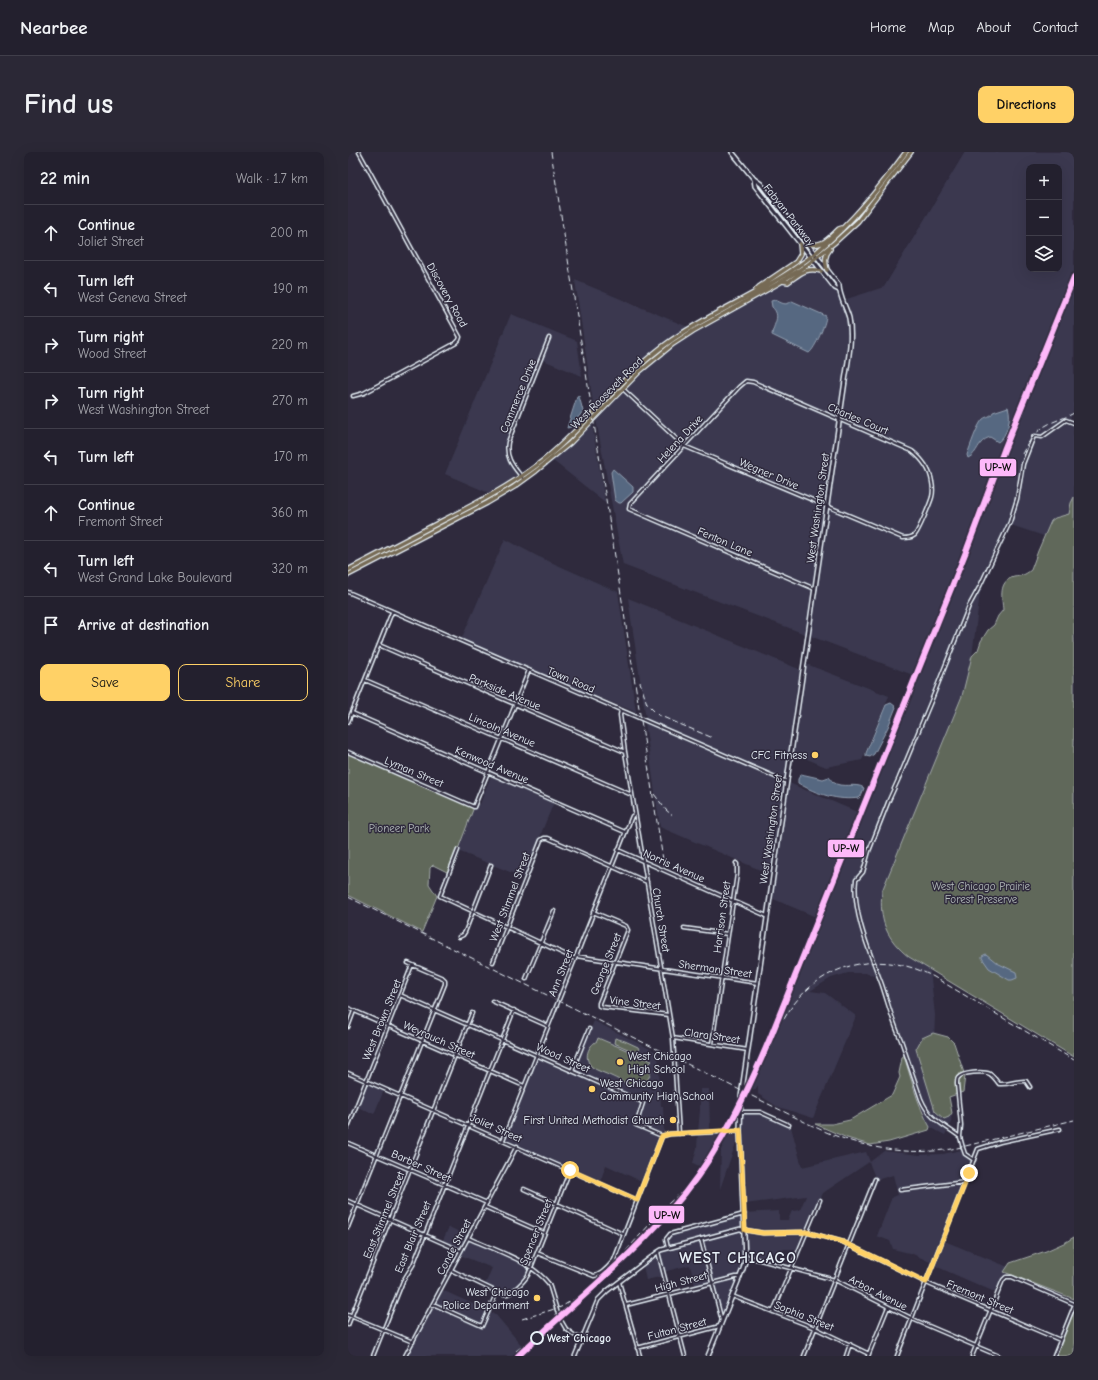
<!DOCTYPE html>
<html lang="en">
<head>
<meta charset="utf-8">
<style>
	body { margin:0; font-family:"Comic Neue",sans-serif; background:#2b2836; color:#f1f3f6 }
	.controls { position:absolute; right:12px; top:12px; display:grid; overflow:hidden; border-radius:8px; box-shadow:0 4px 16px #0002 }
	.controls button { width:36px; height:36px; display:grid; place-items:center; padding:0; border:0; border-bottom:1px solid #403e4a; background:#23202e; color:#f1f3f6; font:20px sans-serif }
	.stop { position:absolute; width:12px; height:12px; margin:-9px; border:3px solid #ffd166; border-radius:50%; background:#fff }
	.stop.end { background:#ffd166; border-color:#fff; box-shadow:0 1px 4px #0008 }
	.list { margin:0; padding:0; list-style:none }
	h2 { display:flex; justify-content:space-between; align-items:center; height:52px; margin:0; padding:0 16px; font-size:17px }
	h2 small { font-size:13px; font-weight:400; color:#a3a3aa }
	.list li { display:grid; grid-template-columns:26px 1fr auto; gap:12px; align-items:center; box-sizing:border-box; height:56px; padding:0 16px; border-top:1px solid #403e4a }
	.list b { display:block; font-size:15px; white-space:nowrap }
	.list p { margin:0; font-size:13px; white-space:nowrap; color:#a3a3aa }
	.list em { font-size:13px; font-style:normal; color:#a3a3aa }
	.actions { display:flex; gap:8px; padding:12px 16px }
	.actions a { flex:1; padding:9px 0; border:1px solid #ffd166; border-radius:8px; text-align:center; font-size:14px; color:#ffd166 }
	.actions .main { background:#ffd166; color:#111 }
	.icon { flex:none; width:22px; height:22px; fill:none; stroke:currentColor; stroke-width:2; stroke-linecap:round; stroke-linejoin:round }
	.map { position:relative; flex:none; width:726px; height:1204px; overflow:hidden; border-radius:8px }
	header { display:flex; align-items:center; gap:24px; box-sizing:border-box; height:56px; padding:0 20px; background:#23202e; border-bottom:1px solid #403e4a }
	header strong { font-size:19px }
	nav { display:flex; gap:22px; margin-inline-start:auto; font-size:14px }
	.intro { display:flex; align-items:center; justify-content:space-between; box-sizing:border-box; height:96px; padding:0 24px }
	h1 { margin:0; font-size:28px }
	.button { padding:10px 18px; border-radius:8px; background:#ffd166; color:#111; font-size:14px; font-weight:700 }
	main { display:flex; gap:24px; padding:0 24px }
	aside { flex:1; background:#23202e; border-radius:8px; box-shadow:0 4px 16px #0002 }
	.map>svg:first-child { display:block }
	.built { fill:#3b394f; fill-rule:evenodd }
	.green { fill:#60675a; stroke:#a4aca9 }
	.water { fill:#576881; stroke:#919fb1 }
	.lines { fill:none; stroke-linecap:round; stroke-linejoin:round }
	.minor-casing { stroke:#e8f1f8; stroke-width:5 }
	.tertiary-casing { stroke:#e8f1f8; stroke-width:5.5 }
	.secondary-casing { stroke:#e8f1f8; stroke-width:6 }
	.primary-casing { stroke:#e8f1f8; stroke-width:6 }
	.minor { stroke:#2f2a3d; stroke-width:2 }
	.tertiary { stroke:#2f2a3d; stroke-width:2.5 }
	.secondary { stroke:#2f2a3d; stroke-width:3 }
	.primary { stroke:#766a54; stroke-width:3.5 }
	.rail { stroke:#e8f1f8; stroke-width:1; stroke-dasharray:6 3; stroke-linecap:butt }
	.minor-bridge-casing { stroke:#e8f1f8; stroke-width:5; stroke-linecap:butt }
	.minor-bridge { stroke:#2f2a3d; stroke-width:2 }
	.rail-1-casing { stroke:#2f2a3d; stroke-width:9 }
	.rail-1 { stroke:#feb8fa; stroke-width:6 }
	.route { stroke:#ffd166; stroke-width:5 }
	.poi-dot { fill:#ffd166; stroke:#2f2a3d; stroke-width:1.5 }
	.stop-dot { fill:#2f2a3d; stroke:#e8f1f8; stroke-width:2 }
	.labels { text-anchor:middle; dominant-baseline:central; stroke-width:3; stroke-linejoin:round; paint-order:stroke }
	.street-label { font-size:11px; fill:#e8f1f8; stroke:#2f2a3d }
	.poi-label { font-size:11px; fill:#e8f1f8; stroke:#2f2a3d; text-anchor:end }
	.park-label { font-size:11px; fill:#b2bab9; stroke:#2f2a3d }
	.stop-label { font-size:11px; font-weight:bold; fill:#e8f1f8; stroke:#2f2a3d; text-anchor:start }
	.district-label { font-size:15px; font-weight:bold; letter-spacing:1px; fill:#e8f1f8; stroke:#2f2a3d }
	.line-badge { stroke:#2f2a3d; stroke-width:1.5 }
	.pale-badge-label { font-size:11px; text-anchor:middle; font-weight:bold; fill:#111 }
</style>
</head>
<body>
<header>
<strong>Nearbee</strong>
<nav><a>Home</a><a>Map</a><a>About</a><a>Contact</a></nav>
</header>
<div class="intro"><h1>Find us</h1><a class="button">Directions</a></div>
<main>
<aside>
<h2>22 min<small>Walk · 1.7 km</small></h2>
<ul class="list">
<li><svg class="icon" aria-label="ahead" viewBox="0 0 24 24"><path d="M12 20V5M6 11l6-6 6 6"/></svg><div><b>Continue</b><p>Joliet Street</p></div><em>200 m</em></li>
<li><svg class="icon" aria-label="left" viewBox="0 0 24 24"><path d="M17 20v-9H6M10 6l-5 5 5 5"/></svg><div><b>Turn left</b><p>West Geneva Street</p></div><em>190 m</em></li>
<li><svg class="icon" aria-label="right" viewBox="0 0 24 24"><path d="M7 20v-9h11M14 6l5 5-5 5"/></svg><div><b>Turn right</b><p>Wood Street</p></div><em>220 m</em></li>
<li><svg class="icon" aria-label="right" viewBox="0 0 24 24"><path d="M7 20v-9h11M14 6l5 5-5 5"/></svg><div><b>Turn right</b><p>West Washington Street</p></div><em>270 m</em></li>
<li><svg class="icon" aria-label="left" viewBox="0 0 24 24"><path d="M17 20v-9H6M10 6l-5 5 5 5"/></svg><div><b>Turn left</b></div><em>170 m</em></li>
<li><svg class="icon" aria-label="ahead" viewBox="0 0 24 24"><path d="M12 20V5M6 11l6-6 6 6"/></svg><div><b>Continue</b><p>Fremont Street</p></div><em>360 m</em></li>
<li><svg class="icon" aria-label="left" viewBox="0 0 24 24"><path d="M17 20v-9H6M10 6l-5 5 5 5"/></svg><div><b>Turn left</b><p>West Grand Lake Boulevard</p></div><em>320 m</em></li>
<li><svg class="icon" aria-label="arrive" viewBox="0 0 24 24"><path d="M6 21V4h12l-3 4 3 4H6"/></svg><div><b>Arrive at destination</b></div></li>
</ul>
<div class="actions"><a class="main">Save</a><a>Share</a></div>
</aside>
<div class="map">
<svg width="726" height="1204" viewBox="0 0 726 1204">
	<rect width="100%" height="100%" fill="#2f2a3d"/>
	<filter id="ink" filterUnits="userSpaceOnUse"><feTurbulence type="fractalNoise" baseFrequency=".025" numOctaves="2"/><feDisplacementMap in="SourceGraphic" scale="8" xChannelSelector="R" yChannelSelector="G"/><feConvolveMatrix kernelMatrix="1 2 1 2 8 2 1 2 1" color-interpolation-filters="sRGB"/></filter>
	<g filter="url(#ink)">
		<path class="built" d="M617,0H726V256L722,267H717L693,284L695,287L719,271L726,274L725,281L726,286V345L723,351L721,362L707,366L703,369L696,384L663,373L632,441L624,504L614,544L534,739L533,761L541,784L561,805L582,818L587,863L586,889L589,937L604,957L603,970L597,983L582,975L577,965L567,939L532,830L527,824L518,821H500L483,826L462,839L477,841L508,864L465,966L428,954L410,942V933L407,938L399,935L468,765L423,746L441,631L509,660L517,645L565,523L275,413L248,267L278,236L318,200L339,186L428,136L466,110L487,137L495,153L500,168L506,174L499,147L536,135ZM681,15H711V117H681Z
			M227,128L340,175L314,193L294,209L276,226L246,258Z
			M163,162L229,189L234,224L195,208L162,288L161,298L163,307L174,321L141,341L97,322Z
			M244,272L257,350L204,308Z
			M157,387L189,404L270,440L288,560L204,527L113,488Z
			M280,446L453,518L437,627L298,567Z
			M458,512L541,544L514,608L478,615L445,601Z
			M297,570L437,631L424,723L312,675Z
			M143,624L206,650L194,679L193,683L177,726L110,699L126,655L132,652Z
			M246,869L310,901L313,954H315L316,982L313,985L295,1030L258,1013L252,1030L156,987L189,905L225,920Z
			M17,930L36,938L26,962L7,954Z
			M352,937H361L362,980H350L352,958Z
			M411,961L443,975L454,1015L518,1000L522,1010L536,999L571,1003L595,1002L614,998L617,1003L625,1009L584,1111L565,1102L545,1097L542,1089L529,1084L544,1045L550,1043L545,1023L528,1028L521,1010L475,1041L457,1080L414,1081L397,1079V1061L431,1059V1068H440L444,1059L452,1058L458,1044L397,1052L394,962Z
			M382,978L392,979L372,1037L373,998Z
			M376,980L353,1015L345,1011L349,996L350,981Z
			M396,1063L397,1105L392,1124L364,1130L359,1108L378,1102L357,1108L363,1130L347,1134L342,1113L315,1120L310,1100L320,1096L318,1087L320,1083Z
			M101,1075L120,1084L113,1098L94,1090Z
			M398,1080L415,1082L457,1081L450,1097H430L427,1111L398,1103Z
			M120,1087L182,1116L178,1125L160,1142H157L137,1133L144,1116L112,1103Z
			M594,1088L660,1115L649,1141L585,1113Z
			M309,1101L316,1124L298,1128L295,1113Z
			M391,1125L374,1167L365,1131Z
			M94,1138L147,1162L175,1195L165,1204H59Z"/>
		<path class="green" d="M726,345V905L561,805C538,787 531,768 534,739L614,544L624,504L630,498L633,489L640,478L646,473L650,464L655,458C654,446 650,429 666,425C673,424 677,423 683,418L690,399L703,369L707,366L721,362L723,351Z
			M0,600L126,655L101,721L85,713L82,716L81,732L89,744L74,780L0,743Z
			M585,881L600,885L606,891L617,924L615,940L601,945L604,961L601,965L596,967L587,959L568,897L574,886Z
			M250,886L304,909L301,912C303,917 303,922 300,927C291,940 274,929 263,924C257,921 249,919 244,915C235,906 240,894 249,889Z
			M267,886L277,889L290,895L291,897L289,901L266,891Z
			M555,901C563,926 569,952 582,975L581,978L541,990L522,993L499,986L467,972H484L502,968L544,943L552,925L551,921Z
			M726,1085V1147L656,1120L662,1111L698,1099L718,1090Z
			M726,1154V1204H706Z"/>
		<path class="water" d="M427,148C433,150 437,155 444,149L478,164C478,171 467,197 461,201L424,183C425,172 434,164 424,155L423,149Z
			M231,244L235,259L223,275L219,276L229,245Z
			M660,255C664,266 659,284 650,290L642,285C628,290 631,301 620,306L619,303C622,295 629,273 635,267C639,264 643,265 645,260Z
			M265,317L285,335V340L273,351H271L267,348L263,320Z
			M543,551L548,555L540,575L526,602L522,605L518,604V601L538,553Z
			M453,622L475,627L481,625C482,626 483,628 485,630C493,637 508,630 516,636L513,644L511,646C490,649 468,642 450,631V627Z
			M638,802L649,811L668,820L669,826L664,828H661L641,816L634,806V804Z"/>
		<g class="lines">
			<defs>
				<path id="minor" d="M275,237L336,294L555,386C560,386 563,386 567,383C571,378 582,352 584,345C585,341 585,335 584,330C582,316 574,307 564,299L405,230L398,229L391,235L282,352L281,357L467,437
					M5,244L16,241L108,191L111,188L112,185L11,0
					M176,328C166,315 157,307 160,290L201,186
					M0,440L439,630
					M31,493L277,600
					M17,528L284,643
					M273,558L272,563L277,600L325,886L331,982
					M4,561L277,680
					M0,570L44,460
					M0,600L126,655L181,518
					M110,698L92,744L227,807
					M270,698L419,764
					M245,760L278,774L280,778L251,851V854L254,855L321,863
					M336,776L380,782
					M111,785L115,783L117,780L143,713
					M228,804L410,831
					M145,810L193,688L196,686H200L299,730
					M178,827L206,759
					M52,843L292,949L295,951L294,954L288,973L314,984L322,982L392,979
					M144,849L200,874
					M0,856L176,934
					M0,875L6,859
					M325,886L400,898
					M364,892L389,722V712L388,711
					M224,919L241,877
					M0,921L289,1048
					M393,960H412L441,973
					M0,975L64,813
					M612,985C595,972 582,968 573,947L553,888C545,871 540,851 534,833C523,803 504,761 508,728L515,720L521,699L541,648L551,626L586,542L621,454L632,434L662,370L669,347L675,312L686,284L694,285L718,268L726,271
					M155,988L282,669L284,664L287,662
					M0,991L139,1051
					M626,1008L617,1002L615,996L612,985L613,973L609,932C609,931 609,927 610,926C614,920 636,919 642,922C646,925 648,928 651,932C662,933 668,928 678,929L682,935
					M176,1037L275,1082
					M552,1038L617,1030
					M0,1049L113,1099
					M137,1055L196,1081
					M0,1075L97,832V828L95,826L60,811
					M397,1078L415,1081L458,1080L495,1090L583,1133L712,1188
					M120,1086C147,1098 183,1109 201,1132
					M353,1087L374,1169
					M320,1096L318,1087L322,1082L396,1062
					M310,1100L337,1204
					M189,1101L246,1124C254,1123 261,1114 266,1108L314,984
					M397,1104L487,1128L569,1169L651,1204
					M103,1118L149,1140C152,1140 156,1143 159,1142C164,1142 177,1128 180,1123L222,1018
					M271,1130L292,1204
					M384,1144L467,1176L521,1202
					M85,1152L134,1174L149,1140
					M278,1153L388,1125H392
					M425,1160L472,1048
					M0,1163L65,1190
					M0,1173L124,861
					M218,1177L226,1183L234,1187
					M289,1196L372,1174
					M25,1204L55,1129L65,1113L166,858
					M57,1204L169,994
					M456,1204L527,1027
					M498,1204L502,1192
					M520,1204L540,1155
					M549,1204L630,997L652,990L712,977
					M624,1204L655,1128L658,1125H664L726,1152
					M706,1204L726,1154"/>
				<path id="tertiary" d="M227,1204L250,1148L259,1139L310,1100L313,1098L392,1077L396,1078"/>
				<path id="secondary" d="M406,27L407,34L487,136L491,138
					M360,1204L395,1117L397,1109L392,979L393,945L497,229C500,208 505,187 501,166C498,155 491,144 491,133L413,32L406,27L384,0"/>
				<path id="primary" d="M457,91C474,96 479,88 491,77L494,76
					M479,118C477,110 476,104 482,97
					M435,129L440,130C452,122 457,115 473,119
					M408,138L411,135L448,110L453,102L452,92
					M0,418C31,402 63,385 94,369C130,351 166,332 197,307C241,271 274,223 321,190C359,163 404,145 443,119C490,88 525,45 558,0
					M0,423L139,351L166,335L188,319L222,291L291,220L325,192L345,179L431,131L459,113L486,91L510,69L563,0"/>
			</defs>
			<use href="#minor" class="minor-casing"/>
			<use href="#tertiary" class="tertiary-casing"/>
			<use href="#secondary" class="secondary-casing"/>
			<use href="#primary" class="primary-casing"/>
			<use href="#minor" class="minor"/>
			<use href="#tertiary" class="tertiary"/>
			<use href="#secondary" class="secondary"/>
			<use href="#primary" class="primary"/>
			<path class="rail" d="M203,0L316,714
				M674,302C681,288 690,276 705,270C712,267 719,265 726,261
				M292,530L299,552L310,563L365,586
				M306,642L318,658L324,663
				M0,745L467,975C511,996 561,1005 609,996L726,968
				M436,867C467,812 530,795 586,825L726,908
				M266,1112L320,1052L339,1035
				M174,1167L213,1155L233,1143
				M168,1199L190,1182
				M173,1204C216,1165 259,1127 299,1085C315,1069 330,1054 344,1036C373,996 396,952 416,906L726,130"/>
			<defs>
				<path id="minor-bridge" d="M201,1132L211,1165L218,1177"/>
			</defs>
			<use href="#minor-bridge" class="minor-bridge-casing"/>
			<use href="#minor-bridge" class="minor-bridge"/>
			<defs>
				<path id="rail-1" d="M170,1204C226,1150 288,1102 337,1041C374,994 400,939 423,884L619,397L656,298L726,125"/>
			</defs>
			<use href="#rail-1" class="rail-1-casing"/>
			<use href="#rail-1" class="rail-1"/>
		</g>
	</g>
	<g class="lines" filter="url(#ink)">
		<path class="route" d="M222,1018L289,1048L314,984L321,982L392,978L397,1078L415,1081L458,1080L495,1090L578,1130L621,1021"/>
	</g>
	<g class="poi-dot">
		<circle cx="467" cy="603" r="4"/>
		<circle cx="272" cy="910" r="4"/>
		<circle cx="244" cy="937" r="4"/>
		<circle cx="325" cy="968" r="4"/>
		<circle cx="189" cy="1146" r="4"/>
	</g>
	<circle class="stop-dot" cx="189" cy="1186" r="6"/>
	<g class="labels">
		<g class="street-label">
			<text transform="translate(441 63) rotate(52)">Fabyan Parkway</text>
			<text transform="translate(99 143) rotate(61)">Discovery Road</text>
			<text transform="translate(259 241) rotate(-45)">West Roosevelt Road</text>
			<text transform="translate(170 244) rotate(-68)">Commerce Drive</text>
			<text transform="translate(510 267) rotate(23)">Charles Court</text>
			<text transform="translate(332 287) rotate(-47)">Helena Drive</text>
			<text transform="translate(421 322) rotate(23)">Wegner Drive</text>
			<text transform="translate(470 356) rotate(-82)">West Washington Street</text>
			<text transform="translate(377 390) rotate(23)">Fenton Lane</text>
			<text transform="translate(223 528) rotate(23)">Town Road</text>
			<text transform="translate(157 540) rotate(23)">Parkside Avenue</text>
			<text transform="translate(154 578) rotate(23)">Lincoln Avenue</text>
			<text transform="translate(144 613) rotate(23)">Kenwood Avenue</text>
			<text transform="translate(66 620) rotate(23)">Lyman Street</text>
			<text transform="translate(423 677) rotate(-82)">West Washington Street</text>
			<text transform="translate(326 714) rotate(24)">Norris Avenue</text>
			<text transform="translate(162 745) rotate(-69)">West Stimmel Street</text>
			<text transform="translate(374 765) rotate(-82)">Harrison Street</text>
			<text transform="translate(313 768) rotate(81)">Church Street</text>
			<text transform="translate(258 812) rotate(-68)">George Street</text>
			<text transform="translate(367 817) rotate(8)">Sherman Street</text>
			<text transform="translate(213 821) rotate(-68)">Ann Street</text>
			<text transform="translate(287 851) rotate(7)">Vine Street</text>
			<text transform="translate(34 868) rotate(-68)">West Brown Street</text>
			<text transform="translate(364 884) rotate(8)">Clara Street</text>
			<text transform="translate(91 888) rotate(24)">Weyrauch Street</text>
			<text transform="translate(215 906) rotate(24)">Wood Street</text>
			<text transform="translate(148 976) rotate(24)">Joliet Street</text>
			<text transform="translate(73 1014) rotate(24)">Barber Street</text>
			<text transform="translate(36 1063) rotate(-68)">East Stimmel Street</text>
			<text transform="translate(188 1080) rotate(-68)">Spencer Street</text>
			<text transform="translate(65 1085) rotate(-67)">East Blair Street</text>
			<text transform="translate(106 1095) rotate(-62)">Conde Street</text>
			<text transform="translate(333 1130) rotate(-15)">High Street</text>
			<text transform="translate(530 1141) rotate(27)">Arbor Avenue</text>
			<text transform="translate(632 1145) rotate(23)">Fremont Street</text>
			<text transform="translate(456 1164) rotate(22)">Sophia Street</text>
			<text transform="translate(329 1177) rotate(-15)">Fulton Street</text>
		</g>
		<g class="poi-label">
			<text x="459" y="603">CFC Fitness</text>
			<text x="280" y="904" text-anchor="start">West Chicago<tspan x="280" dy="13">High School</tspan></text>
			<text x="252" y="931" text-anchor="start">West Chicago<tspan x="252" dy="13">Community High School</tspan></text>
			<text x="317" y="968">First United Methodist Church</text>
			<text x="181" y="1140">West Chicago<tspan x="181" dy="13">Police Department</tspan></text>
		</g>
		<g class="park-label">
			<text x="51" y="676">Pioneer Park</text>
			<text x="633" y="734">West Chicago Prairie<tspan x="633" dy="13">Forest Preserve</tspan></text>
		</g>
		<g class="stop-label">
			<text x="199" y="1186">West Chicago</text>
		</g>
		<g class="district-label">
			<text x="390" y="1106">WEST CHICAGO</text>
		</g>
	</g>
	<g class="line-badge">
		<rect x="631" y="306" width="38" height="19" rx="4" fill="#feb8fa"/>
		<rect x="479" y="687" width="38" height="19" rx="4" fill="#feb8fa"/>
		<rect x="300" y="1053" width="37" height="19" rx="4" fill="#feb8fa"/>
	</g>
	<g class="pale-badge-label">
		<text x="650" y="319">UP-W</text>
		<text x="498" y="700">UP-W</text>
		<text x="319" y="1067">UP-W</text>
	</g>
</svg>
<div class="controls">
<button>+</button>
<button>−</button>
<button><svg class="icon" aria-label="layers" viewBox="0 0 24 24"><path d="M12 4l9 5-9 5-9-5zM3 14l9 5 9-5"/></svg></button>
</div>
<div class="stop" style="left:222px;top:1018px"></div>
<div class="stop end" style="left:621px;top:1021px"></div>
</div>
</main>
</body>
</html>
